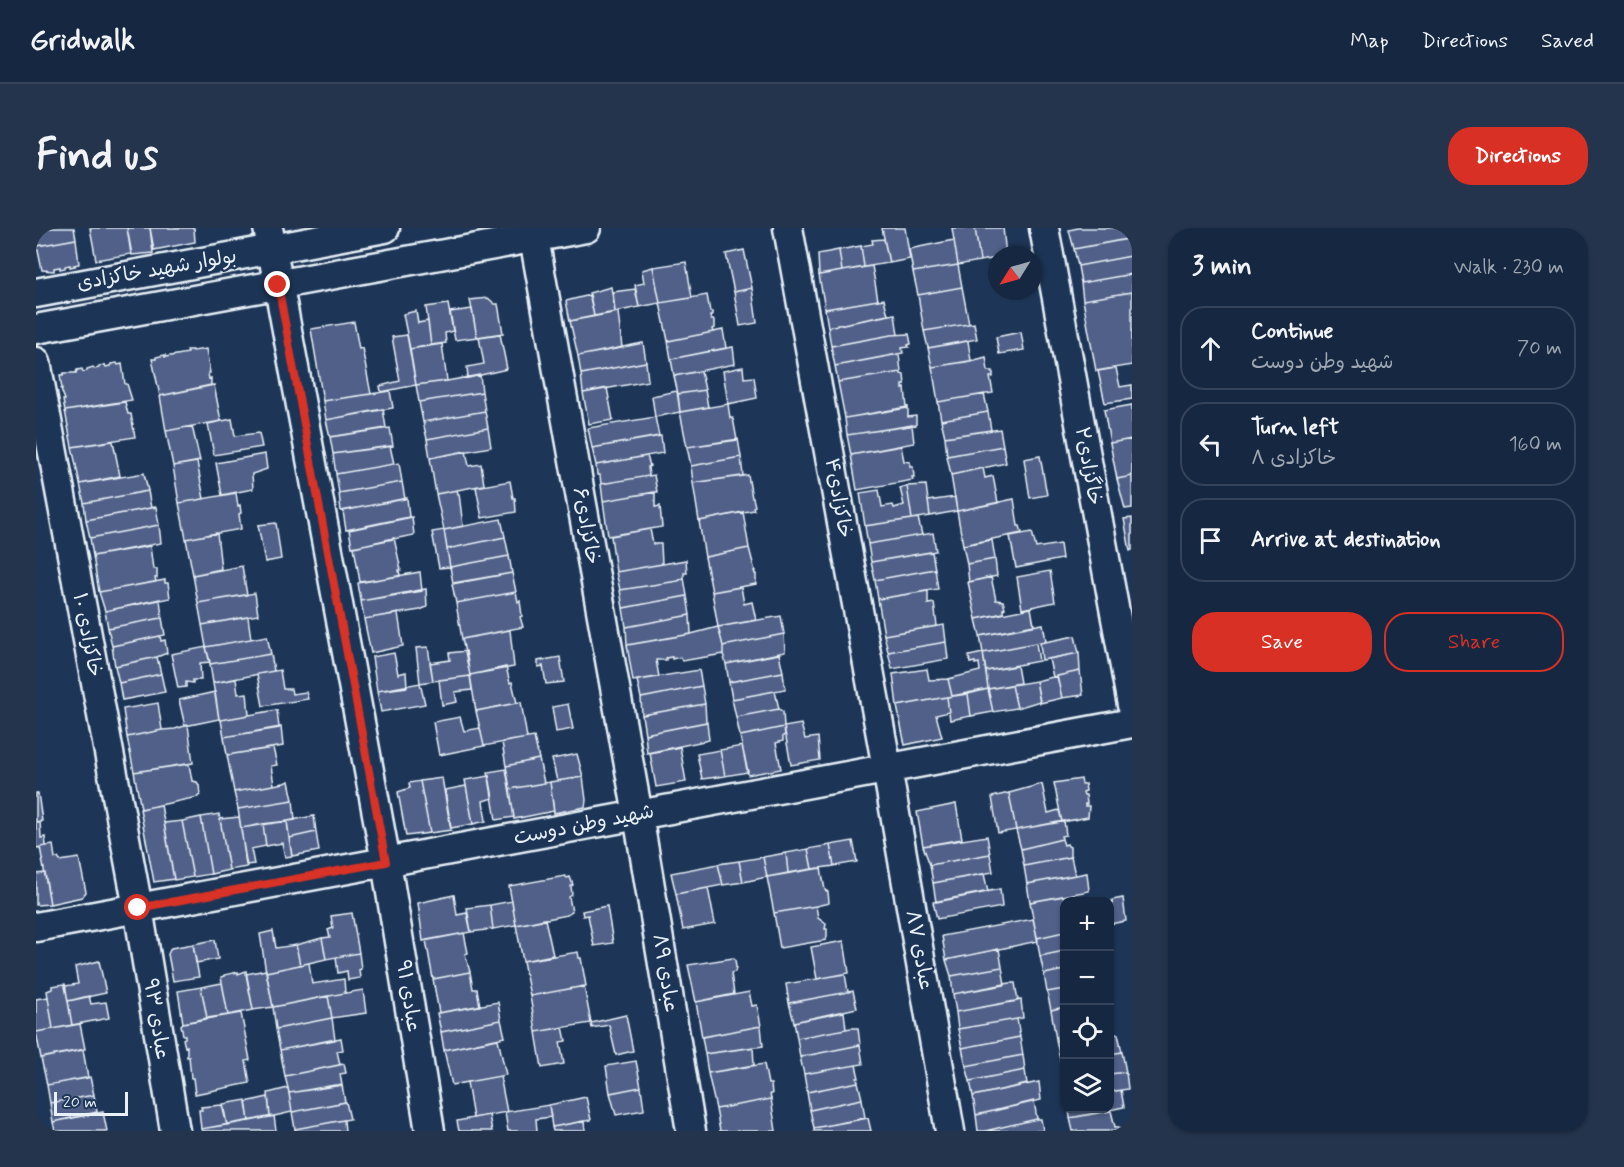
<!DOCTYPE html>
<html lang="en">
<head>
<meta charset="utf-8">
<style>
	body { margin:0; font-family:Mynerve,"Playpen Sans Arabic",sans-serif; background:#23344c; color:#f1f3f6 }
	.controls { position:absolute; right:18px; bottom:18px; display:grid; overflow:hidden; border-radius:12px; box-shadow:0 2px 4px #0004 }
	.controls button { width:54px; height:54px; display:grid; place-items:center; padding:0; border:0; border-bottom:2px solid #35445a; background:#162841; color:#f1f3f6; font:30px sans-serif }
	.compass { position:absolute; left:952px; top:18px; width:54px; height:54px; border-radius:50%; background:#162841; box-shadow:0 2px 4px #0004; rotate:233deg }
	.scale { position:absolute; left:18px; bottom:15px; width:74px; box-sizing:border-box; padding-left:6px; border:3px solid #e8f1f8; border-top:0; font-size:16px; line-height:21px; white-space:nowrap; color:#e8f1f8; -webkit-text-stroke:4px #1d3557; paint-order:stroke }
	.stop { position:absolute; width:18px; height:18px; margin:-14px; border:4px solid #d93025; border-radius:50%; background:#fff }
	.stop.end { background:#d93025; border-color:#fff; box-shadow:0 2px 6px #0008 }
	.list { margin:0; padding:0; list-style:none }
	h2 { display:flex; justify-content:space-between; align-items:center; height:78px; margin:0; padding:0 24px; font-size:26px }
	h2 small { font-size:20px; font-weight:400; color:#9ea6b1 }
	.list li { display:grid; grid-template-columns:39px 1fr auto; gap:18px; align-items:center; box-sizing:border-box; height:84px; margin:0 12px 12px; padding:0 12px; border:2px solid #35445a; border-radius:24px }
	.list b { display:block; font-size:22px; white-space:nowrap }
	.list p { margin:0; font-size:20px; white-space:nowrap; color:#9ea6b1 }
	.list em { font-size:20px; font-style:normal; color:#9ea6b1 }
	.actions { display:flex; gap:12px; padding:18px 24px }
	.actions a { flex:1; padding:14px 0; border:2px solid #d93025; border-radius:24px; text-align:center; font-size:21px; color:#d93025 }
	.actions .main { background:#d93025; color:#fff }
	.icon { flex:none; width:33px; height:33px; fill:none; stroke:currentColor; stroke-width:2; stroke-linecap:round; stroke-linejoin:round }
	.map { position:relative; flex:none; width:1096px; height:903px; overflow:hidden; border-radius:24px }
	header { display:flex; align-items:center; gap:36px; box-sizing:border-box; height:84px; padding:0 30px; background:#162841; border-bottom:2px solid #35445a }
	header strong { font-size:28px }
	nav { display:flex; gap:33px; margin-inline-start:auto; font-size:21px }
	.intro { display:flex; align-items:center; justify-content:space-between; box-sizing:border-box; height:144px; padding:0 36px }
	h1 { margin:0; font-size:42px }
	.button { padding:15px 27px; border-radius:24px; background:#d93025; color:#fff; font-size:21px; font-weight:700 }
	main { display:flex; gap:36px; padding:0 36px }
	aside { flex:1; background:#162841; border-radius:24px; box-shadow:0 2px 4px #0004 }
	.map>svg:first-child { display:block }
	.building { fill:#516188; stroke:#e8f1f8; stroke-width:1.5 }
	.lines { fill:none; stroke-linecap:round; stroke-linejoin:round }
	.minor-casing { stroke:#e8f1f8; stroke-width:33 }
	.minor { stroke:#1d3557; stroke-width:28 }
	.route { stroke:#d93025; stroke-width:8 }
	.labels { text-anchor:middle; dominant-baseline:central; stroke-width:4.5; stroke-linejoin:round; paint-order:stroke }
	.street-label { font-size:20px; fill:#e8f1f8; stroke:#1d3557 }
</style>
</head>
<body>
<header>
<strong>Gridwalk</strong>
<nav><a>Map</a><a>Directions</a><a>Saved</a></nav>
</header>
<div class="intro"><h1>Find us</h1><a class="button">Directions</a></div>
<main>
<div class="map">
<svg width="1096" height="903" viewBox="0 0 1096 903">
	<rect width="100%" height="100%" fill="#1d3557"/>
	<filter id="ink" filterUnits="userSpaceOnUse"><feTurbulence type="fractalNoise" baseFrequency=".0167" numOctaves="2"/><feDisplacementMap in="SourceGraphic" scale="12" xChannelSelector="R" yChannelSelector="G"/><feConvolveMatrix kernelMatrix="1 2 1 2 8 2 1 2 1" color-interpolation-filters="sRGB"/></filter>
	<g filter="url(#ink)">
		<path class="building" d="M0,0H38L40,11L1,18Z
			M54,0H91L95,26L60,32Z
			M91,0H114L117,25L96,27Z
			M114,0H158L159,14L118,22Z
			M846,0H869L874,31L853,35Z
			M916,0H939L944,33L922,37Z
			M939,0H967L970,27H961V30L944,33Z
			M1042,0H1096V10L1038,21L1033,2Z
			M40,11L43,36L38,37L39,38L34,39V37L29,38V40L24,41V39L18,40V43L6,42L1,18Z
			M848,11L853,35L828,39L825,18L837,16L836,12Z
			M1092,11L1095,28L1042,38L1038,21Z
			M918,12L922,37L877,44L873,21Z
			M825,18L828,39L806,43L803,22Z
			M708,22L716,60L698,64L690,26Z
			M803,22L806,43L783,47L782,26Z
			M1095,28H1096V46L1045,55L1042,38Z
			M650,34L656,70L624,75L617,39Z
			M922,37L926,59L882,67L877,44Z
			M836,38L842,72L789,81L783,47Z
			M617,39L624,75L603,79L599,57L608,55L606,42Z
			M1096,46V64L1047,72L1045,55Z
			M575,59L579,84L558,88L553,65Z
			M926,59L933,96L888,103L882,67Z
			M716,60L721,95L704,98L698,64Z
			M599,61L603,79L579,84L577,64Z
			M1096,64V137L1060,143L1047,72Z
			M554,67L558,88L534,93L530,73Z
			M671,67L674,84H676V88H674L675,92H678V100L676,101L677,104L632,113L624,75Z
			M452,70L459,76H462L467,105L441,109L434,72Z
			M848,71L852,87L792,99L789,81Z
			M412,76L417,103L409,105L410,115L395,117L390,79Z
			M436,81L441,109L419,112L414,84Z
			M380,83L382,95L392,93L395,117L374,121L367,86Z
			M582,84L586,120L542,128L534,93Z
			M859,86L862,107H855L795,118L792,99Z
			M318,94L323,121L326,120L335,166L287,173L275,101Z
			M938,95L941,111L892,120L888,103Z
			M687,102L690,120L635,131L632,113Z
			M985,104L988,122L963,126L960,109Z
			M464,106L471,141L432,150L431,139L448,136L443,109Z
			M873,106L875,116L872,117L873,119L866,120L867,125L799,138L795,118L855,107Z
			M371,107L380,157L345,164L344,158L364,153L356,109Z
			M932,113L935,133L896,139L892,120Z
			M607,115L610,134L545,146L542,128Z
			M406,116L411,153L380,157L374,121Z
			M697,119L699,136L638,148L635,131Z
			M170,121L174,145H172L173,151L175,150V157L124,168L116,131H120V129L129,127V129L152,125L151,122H156L157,123Z
			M863,126L865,144L802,154L799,138Z
			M950,129L952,143H957V149H954L957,165L902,174L896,139L939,132Z
			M610,134L612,153L547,165L545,146Z
			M81,135L82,137L86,136L89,156H91L96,172L29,183L27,172H29L25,161H26L24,147H27L28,145H40L41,142L46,141L47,144L51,143V141L57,139L59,141L63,140V138L69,137L70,139L74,138L75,136Z
			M707,139L708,150L718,149L721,170L692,176L687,143Z
			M1080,140L1084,159L1096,157V171L1069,175L1062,143Z
			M665,143L669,162L642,166L638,148Z
			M865,144V146L868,147L869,157H867V161L869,160L871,180L809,190L802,154Z
			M444,147L446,164L383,174L380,157L411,153Z
			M178,157L185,193L130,203L124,168Z
			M571,160L577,192L553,196L547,165Z
			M669,162L672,179L644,184L642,166Z
			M354,163L357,180L290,192L287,173Z
			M641,163L644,184L619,189L616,168Z
			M446,164L449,183L387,194L383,174Z
			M948,166L952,184L905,192L902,174Z
			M89,174L92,186H95L99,209L36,219L29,183Z
			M692,176L694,190H697L701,212L651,219L644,184Z
			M1096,177V211L1074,215L1068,182Z
			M872,179V189L880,188V197L811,207L809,190Z
			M347,181L350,200L294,209L290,192Z
			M449,183L452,200L391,211L387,194Z
			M952,184L955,202L909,209L905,192Z
			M619,189L623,208L556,220L552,200Z
			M196,191L199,208L223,205L226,219L178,227L172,196Z
			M876,197L878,215L815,227L811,207Z
			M156,198L164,233L137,238L130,203Z
			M354,200L357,218L297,226L294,209Z
			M452,200L455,219L394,230L391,211Z
			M964,201L967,218L911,228L909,209Z
			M625,208L627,225L560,237L556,220Z
			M702,211L705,229L655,238L651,219Z
			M1096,211V248L1081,251L1074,215Z
			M77,213L84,248L44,256L36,219Z
			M354,218L358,236L300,246L297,226Z
			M865,218L868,233L874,234V239H877L878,249H876L877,252L821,262L815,227Z
			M967,218L970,235L915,247L911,228Z
			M430,223L433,238L445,236L448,257L400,266L394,230Z
			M229,226L231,241L216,246L217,261L186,267L180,235Z
			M611,228L614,238L612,239L613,248L565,256L564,247H561L560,237Z
			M1004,228L1011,267L994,270L988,231Z
			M705,229L707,248L657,255L655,238Z
			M161,234L168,271L143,275L137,238Z
			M363,235L366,254L303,265L300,246Z
			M947,240L949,250L957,248L962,275L921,283L915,247Z
			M108,245L112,263L48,275L44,256Z
			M618,247L621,264L567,273L565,256Z
			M712,247L716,270H717L719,278L717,279L718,282L663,293L657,255Z
			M1096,248V280L1089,281L1081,251Z
			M474,253L477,270H479L480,284L446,290L440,259Z
			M366,254L369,271L305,283L303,265Z
			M890,257L894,288L876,291L871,258Z
			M871,258L876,291L829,298L824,265L843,262L846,279L857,277L858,280L868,277L864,260Z
			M421,262L422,266H423L427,298L408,302L400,266Z
			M112,263L115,280L50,292L48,275Z
			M619,264V279L624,278L626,299L572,308L567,273Z
			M200,265L202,278L204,277L205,285L203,286L205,301L150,311L143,275Z
			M919,269L921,283L894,288L892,273Z
			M371,270L373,289L310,302L307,283Z
			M978,271L982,298H984L986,305L927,317L921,283Z
			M120,279L123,297L54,310L50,292Z
			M707,284L713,320L669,329L663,293Z
			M376,289L378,307L316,319L313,302Z
			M882,290L886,307L832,316L829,298Z
			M1096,290V322L1094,323L1088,291Z
			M465,291L469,309L411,321L408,302Z
			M240,295L245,331L229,334L222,297Z
			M123,297L125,315L57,328L54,310Z
			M614,301L617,316H625L626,336L580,344L575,308Z
			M408,302L414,339L403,340L396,304Z
			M996,304L1000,320L1024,316L1026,331L980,340L974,308Z
			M181,305L185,341L157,347L150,311Z
			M897,305L900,323L835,334L832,316Z
			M469,309L473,328L414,339L411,321Z
			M358,310L365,342H363L364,348L324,354L318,319Z
			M956,312L959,331L931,336L927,317Z
			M114,318L117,341H121V350H119L120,354L63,364L57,328Z
			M713,320L719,343H718L719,346H720V356L676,364L669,329Z
			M896,324L899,341L839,352L835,334Z
			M473,328L476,345L417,355L414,339Z
			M959,331L961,348L933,354L931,336Z
			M650,332L651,345H648V350L642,353L584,362L580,344Z
			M206,338L211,367L162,375L157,347Z
			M899,341L902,361L842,371L839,352Z
			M1014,343L1019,374L986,381L981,349Z
			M384,344L386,363L325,373L322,355Z
			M476,345L480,364L420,375L416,356Z
			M955,349L960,372L967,373L969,380L967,381V385L940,391L932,354Z
			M648,350L651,368L587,380L584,362L642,353Z
			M129,352V355H132L134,370L69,383L63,364Z
			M705,359L708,376L716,374L720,392L682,399L676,364Z
			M390,361L391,379L384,382L328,391L325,373Z
			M892,363V376L898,375L901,398L848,407L842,371Z
			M480,364L482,374L484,373L486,388L484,389L487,399L426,411L420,375Z
			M219,365L222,387L166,397L162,375Z
			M651,368L654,387L590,399L587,380Z
			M124,371L126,390L72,400L69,383Z
			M995,380L998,397L944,408L940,391Z
			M362,385L367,418L335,425L328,391Z
			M654,387L655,406L591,417L590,399Z
			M745,388L748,406L687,418L682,399Z
			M212,389L215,411L170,419L166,397Z
			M126,390L129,407L76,418L72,400Z
			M1007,396L1010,413L947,425L944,408Z
			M908,397L910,414L852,424L848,407Z
			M682,399L687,418V426L646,433L644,429L636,431V429L630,430V432H620L623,449L597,453L591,417L655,406Z
			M474,402L478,439L434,447L426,411Z
			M748,406L749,424L690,436L687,426V418Z
			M124,408L125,413L129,412L131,425L121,429L79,438L76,418Z
			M231,408L235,426L174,436L170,419Z
			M1039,408L1043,425L1006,432L1004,415Z
			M910,414L912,431L856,441L852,424Z
			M1000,415L1003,433L950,443L947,425Z
			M170,419L174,434L164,435L165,452H157V455L150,454V459L142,460L135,426Z
			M392,419L397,453L384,455L380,420Z
			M430,423L434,448L397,453L394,435L414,432L413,425Z
			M358,425L362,446L370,444L371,459L341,463L336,429Z
			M947,425L952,461L916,468L912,451L944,443L943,435L939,436V434L934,435L933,428Z
			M1043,425L1044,443L1017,449L1013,431Z
			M235,426L238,443L177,455L174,436Z
			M743,426L747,444L693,454L690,436Z
			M121,429L125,446L83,455L79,438Z
			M524,429L528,454L510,456L507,438L502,439V433Z
			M981,438L984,455L952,461L950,443Z
			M470,439L474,455L476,454L481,475L440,483L434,447Z
			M891,441L893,452L912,451L916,468L861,478L857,446Z
			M244,442L247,461H255L256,466L270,464L272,471L227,478L221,446Z
			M663,442L666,458L605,470L601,452Z
			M1044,443L1047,467L1026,470L1021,448Z
			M747,444L749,461L696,471L693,454Z
			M125,446L129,464L86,472L83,455Z
			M434,448L436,462L419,464L421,474L406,477L403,452Z
			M1021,448L1026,470L1004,475L1000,453Z
			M200,451L202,466L211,465L213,487L185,492L183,491L177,455Z
			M1000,453L1004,473L981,480L976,457Z
			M384,455L389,476L345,484L341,463Z
			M976,457L981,480L957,484L952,461Z
			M666,458L669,476L606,487L605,470Z
			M952,461L957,484L935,488L932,466Z
			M739,463L743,481L700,489L696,471Z
			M179,464L183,491L149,498L143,472Z
			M932,466L935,488L914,492L911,469Z
			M911,469L913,484L900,487L906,509L869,517L861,478Z
			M485,474L491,510L448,518L440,483Z
			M122,475L126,502L91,509L87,481Z
			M532,476L537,501L520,504L516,479Z
			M669,476L670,494L609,506L606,487Z
			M743,481L747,484L748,499L704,508L700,489Z
			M241,482L243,500L188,509L185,492Z
			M424,489L428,503L444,500L448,518L403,527L397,494Z
			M671,494L673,512L611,525L609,506Z
			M765,496L769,511L782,509L784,532L755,537L748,499Z
			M152,497L157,535L98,544L91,509L126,502L139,501Z
			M245,499L247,518L191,527L188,509Z
			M748,499L749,507L747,508V513L740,515L745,541L712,547L704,508Z
			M498,509L503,531L470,538L466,514Z
			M706,518L712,544L689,548L684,522Z
			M644,519L650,554L620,559L614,525Z
			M237,520L241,537L235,538L238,557L198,564L191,527Z
			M684,522L689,548L666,551L661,526Z
			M541,526L547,549L521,553L516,531Z
			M503,531L508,555L474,561L470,538Z
			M153,536L156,553L161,554L163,557L164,567L162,568V569L105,581L98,544Z
			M470,541L478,589L460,592L452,544Z
			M453,548L457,570L447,573L450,593L437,596L429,552Z
			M547,549L550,572L549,579L518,585L514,554Z
			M406,550L415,602L394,605L384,553Z
			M1045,551L1046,556H1049L1050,563L1047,564L1048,567H1050L1051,576H1049V578H1053L1052,589L1026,594L1018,555Z
			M253,553L257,572L202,581L198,564L248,555Z
			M384,553L394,605L370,608L362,564L374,560L373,555Z
			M514,554L518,583L478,591L474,561Z
			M1006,556L1012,585L1023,582L1026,594L980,602L973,565Z
			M430,558L437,596L415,600L409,562Z
			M0,565H2L6,593L0,594Z
			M973,565L980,602L962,605L956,569Z
			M257,572L259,592L205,600L202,581Z
			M920,576L926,611L887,618L881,584Z
			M125,577L138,651L118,654L104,581Z
			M183,586L193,642L175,646L165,589Z
			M278,588L280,604L253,610L251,593Z
			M165,589L175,646L157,649L146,593Z
			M203,589L211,639L193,642L184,591Z
			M4,593L5,610L9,609L10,618L0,620V594Z
			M146,593L157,649L138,652L128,595Z
			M251,593L256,628L249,629L246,615L230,618L227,596Z
			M1028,593L1030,607L1025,608L1026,611L985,621L980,602Z
			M227,596L230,618L215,621L218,636L210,637L205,600Z
			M280,604L283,623L256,628L253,610Z
			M951,608L954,626L894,637L887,618Z
			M1026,611L1028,617L1031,616L1032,618L1034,619V629L988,638L985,621Z
			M817,613L821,634L798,638L794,617Z
			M17,617L19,630H22L24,633L43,630L50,664L46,669L14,676L4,619Z
			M794,617L798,638L776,641L772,621Z
			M772,621L776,641L752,645L750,625Z
			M750,625L752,645L731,649L727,629Z
			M954,626L957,644L897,655L894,637Z
			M727,629L731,649L707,654L703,633Z
			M1035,629L1039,647L991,656L988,638Z
			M703,633L707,654L687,657L682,636Z
			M682,636L687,657L640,666L635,645Z
			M785,640L789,662L792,664L793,675L780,678L738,685L731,649Z
			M9,645L14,676L0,677V646Z
			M1051,645L1053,663L994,674L991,656Z
			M948,646L952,664L900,674L897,655Z
			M529,648L531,650L534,649L537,657L535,658L536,667L533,669L536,684L531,687L480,697L473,658Z
			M672,660L679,696L647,702L640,666Z
			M964,661L966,679L901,691L897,674Z
			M418,667L421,687L431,685L435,704L387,713L382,675Z
			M1028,668V704L1001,710L994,674Z
			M1087,670L1090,693L1074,696V684H1077L1076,672Z
			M476,673L480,697L457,701L454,677Z
			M454,677L457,701L435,704L431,680Z
			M571,678L577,715L558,718L552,687L547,688L546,683Z
			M780,678L782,690L790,696L789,701H791V708L790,712L744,720L738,685Z
			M316,685L323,725L290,731L286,710L294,709L292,702L297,700L295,688Z
			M509,691L517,727L487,733L480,697Z
			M997,691L1002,713L910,732L906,708Z
			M237,703L240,720L260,717L264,737L230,744L224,706Z
			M1028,704V723L1004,728L1001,710Z
			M428,705L432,725L429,726L434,744L397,751L390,712Z
			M286,710L290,731L264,737L260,717Z
			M179,712L182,731L160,735L157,716Z
			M808,713L813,745L781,751L775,719Z
			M157,716L163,749L137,753L132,726L135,720Z
			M963,721L966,739L915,748L910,732Z
			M1028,723V742L1008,746L1004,728Z
			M542,724L543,730H545L550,758L494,768L487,733Z
			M323,725L325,741L323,742L324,750L312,752L311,743L302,745L300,729Z
			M697,730L699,732L700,739L699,744L695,745L698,766L660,774L652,737Z
			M63,733L70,765L32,773L29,758L42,756L39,739Z
			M273,735L276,756L308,751L309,765L237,779L230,744Z
			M966,739L969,757L917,766L915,748Z
			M230,742L237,779L217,782L210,746Z
			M1028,742V761L1011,764L1008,746Z
			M210,743L217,782L192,787L185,749L188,748V747L202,744V746Z
			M434,744L437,761H441L444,778L403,785L397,751Z
			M809,746L812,764L753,775L750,756Z
			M186,755L192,787L171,790L165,759Z
			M974,755H979L982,773L920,784L917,766Z
			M29,756L36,797L17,801L11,763L16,761V758Z
			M548,758L555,795L500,804L494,768Z
			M165,759L171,790L147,795L142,763Z
			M1028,761V779L1015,782L1011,764Z
			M327,762L330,785L296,790L292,768Z
			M817,763L821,780L758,794L753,775Z
			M713,764L716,778L721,777L725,798L666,809L660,774Z
			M53,768L55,776L70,774L73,790L36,797L32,773Z
			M292,768L296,790L240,801L237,779Z
			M12,769L17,801L0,804V771Z
			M985,772L987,790L922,801L920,784Z
			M462,774L465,792L405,804L401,785Z
			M1028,779V816L1021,817L1015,782Z
			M808,784L810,801L761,810L758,794Z
			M205,785L214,832L210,833L214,855L159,866L157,850H155L153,828L151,829V818L149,819L147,811L149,810V807H147L145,797L147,795Z
			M590,787L597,823L580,827L573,797L556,800L555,795Z
			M296,790L299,812L244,822L240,801Z
			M981,791L984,809L926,820L922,801Z
			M465,792L469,809L408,822L405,804Z
			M44,796L49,821L5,830L0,804Z
			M725,798L727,818L669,826L666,809Z
			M527,799L530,813L524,814L528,836L506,840L500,804Z
			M815,800H822L824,817L764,829L761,810Z
			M1082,806L1086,824L1074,826V807Z
			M984,809L987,827L930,838L926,820Z
			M305,810L307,822L301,823L304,837L249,848L244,822Z
			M462,811L470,847L416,857L408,822Z
			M1028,816V836H1025L1021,817Z
			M824,817L827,836L768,846L764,829Z
			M717,819L718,837L672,845L669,826Z
			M47,822L52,850L11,857L5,830Z
			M1086,824L1090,844L1074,846V826Z
			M987,827L989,842L934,853L930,838Z
			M600,833L605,859L574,865L570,838Z
			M308,836L310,845L304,846L306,857L253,865L249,848Z
			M728,836L732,856H735L736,866H734L735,871L680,881L672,845Z
			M820,837L823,850H821L822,854L771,864L768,846Z
			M989,842L991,856L937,868L934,853Z
			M1090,844L1092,861L1074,864V846Z
			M464,848L471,884L437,890L431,854Z
			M54,849L58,867L14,875L11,857Z
			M822,854L826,871L774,882L771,864Z
			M1003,854L1005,872L940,887L937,868Z
			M299,857H306L309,874L256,884L253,865Z
			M605,859L608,882L580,887L574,865Z
			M252,860L256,884L234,889L232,865Z
			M1085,862L1088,879L1034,890L1033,880H1074V864Z
			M58,867L61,884L17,894L14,875Z
			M232,869L234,889L213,893L210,874Z
			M550,869L555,892L516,899L513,877Z
			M735,871L740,903H684L680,881Z
			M826,871L829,890L778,900L774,882Z
			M210,872L213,893L191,897L187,876Z
			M998,873L1001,891L949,903H942L940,887Z
			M310,874L314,891L259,901L256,884Z
			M186,877L191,897L165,901L163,882H166L165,879Z
			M513,877L515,889L500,891L501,903H472L469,884Z
			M1075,883L1079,899H1083L1087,903H1037L1034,890Z
			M67,884L71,903H19L17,894Z
			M453,887L456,903H423L421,893Z
			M238,888L240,903H166L165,901Z
			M832,890L835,903H778V900Z
			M1001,891H1005L1007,903H949Z
			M308,892L309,903H259V901Z
			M548,893L549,903H517L516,899Z"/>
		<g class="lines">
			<defs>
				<path id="minor" d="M232,0L350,634L394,903
					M752,0L851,540L914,903
					M1008,0L1096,477
					M498,10L602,587L655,903
					M0,65L349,0
					M0,101L550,0
					M0,134L102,680L139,903
					M0,699L1096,495"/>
			</defs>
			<use href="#minor" class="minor-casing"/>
			<use href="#minor" class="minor"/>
		</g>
	</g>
	<g class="lines" filter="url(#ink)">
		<path class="route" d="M102,680L350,634L242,57"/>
	</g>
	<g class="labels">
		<g class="street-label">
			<text transform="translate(121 42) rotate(-10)">بولوار شهید خاکزادی</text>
			<text transform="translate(1052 238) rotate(80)">خاگزادی۲</text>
			<text transform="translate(802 270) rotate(80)">خاکزادی۴</text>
			<text transform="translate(550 298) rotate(80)">خاکزادی۶</text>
			<text transform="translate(51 407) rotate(79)">خاکزادی ۱۰</text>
			<text transform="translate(548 597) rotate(-11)">شهید وطن دوست</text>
			<text transform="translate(883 722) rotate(80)">عبادی ۸۷</text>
			<text transform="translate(629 745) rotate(81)">عبادی ۸۹</text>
			<text transform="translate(372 768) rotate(81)">عبادی ۹۱</text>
			<text transform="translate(120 791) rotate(81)">عبادی ۹۳</text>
		</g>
	</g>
</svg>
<div class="controls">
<button>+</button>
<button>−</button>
<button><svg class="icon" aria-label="locate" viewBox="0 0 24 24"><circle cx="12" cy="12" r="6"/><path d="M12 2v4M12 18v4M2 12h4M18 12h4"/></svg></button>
<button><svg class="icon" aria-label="layers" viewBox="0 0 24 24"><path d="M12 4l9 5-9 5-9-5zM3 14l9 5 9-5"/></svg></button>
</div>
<svg class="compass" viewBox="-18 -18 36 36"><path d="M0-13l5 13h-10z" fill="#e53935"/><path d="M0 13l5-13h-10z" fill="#9ea6b1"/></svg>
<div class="scale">20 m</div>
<div class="stop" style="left:102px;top:680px"></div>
<div class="stop end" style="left:242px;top:57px"></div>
</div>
<aside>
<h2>3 min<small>Walk · 230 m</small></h2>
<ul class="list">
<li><svg class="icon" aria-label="ahead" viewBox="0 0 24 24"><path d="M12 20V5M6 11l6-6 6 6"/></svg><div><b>Continue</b><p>شهید وطن دوست</p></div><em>70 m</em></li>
<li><svg class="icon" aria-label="left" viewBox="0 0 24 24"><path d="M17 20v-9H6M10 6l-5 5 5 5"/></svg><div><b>Turn left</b><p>خاکزادی ۸</p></div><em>160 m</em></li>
<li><svg class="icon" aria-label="arrive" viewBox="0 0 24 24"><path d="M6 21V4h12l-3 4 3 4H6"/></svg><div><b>Arrive at destination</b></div></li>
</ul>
<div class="actions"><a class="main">Save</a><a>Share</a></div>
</aside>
</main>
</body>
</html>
